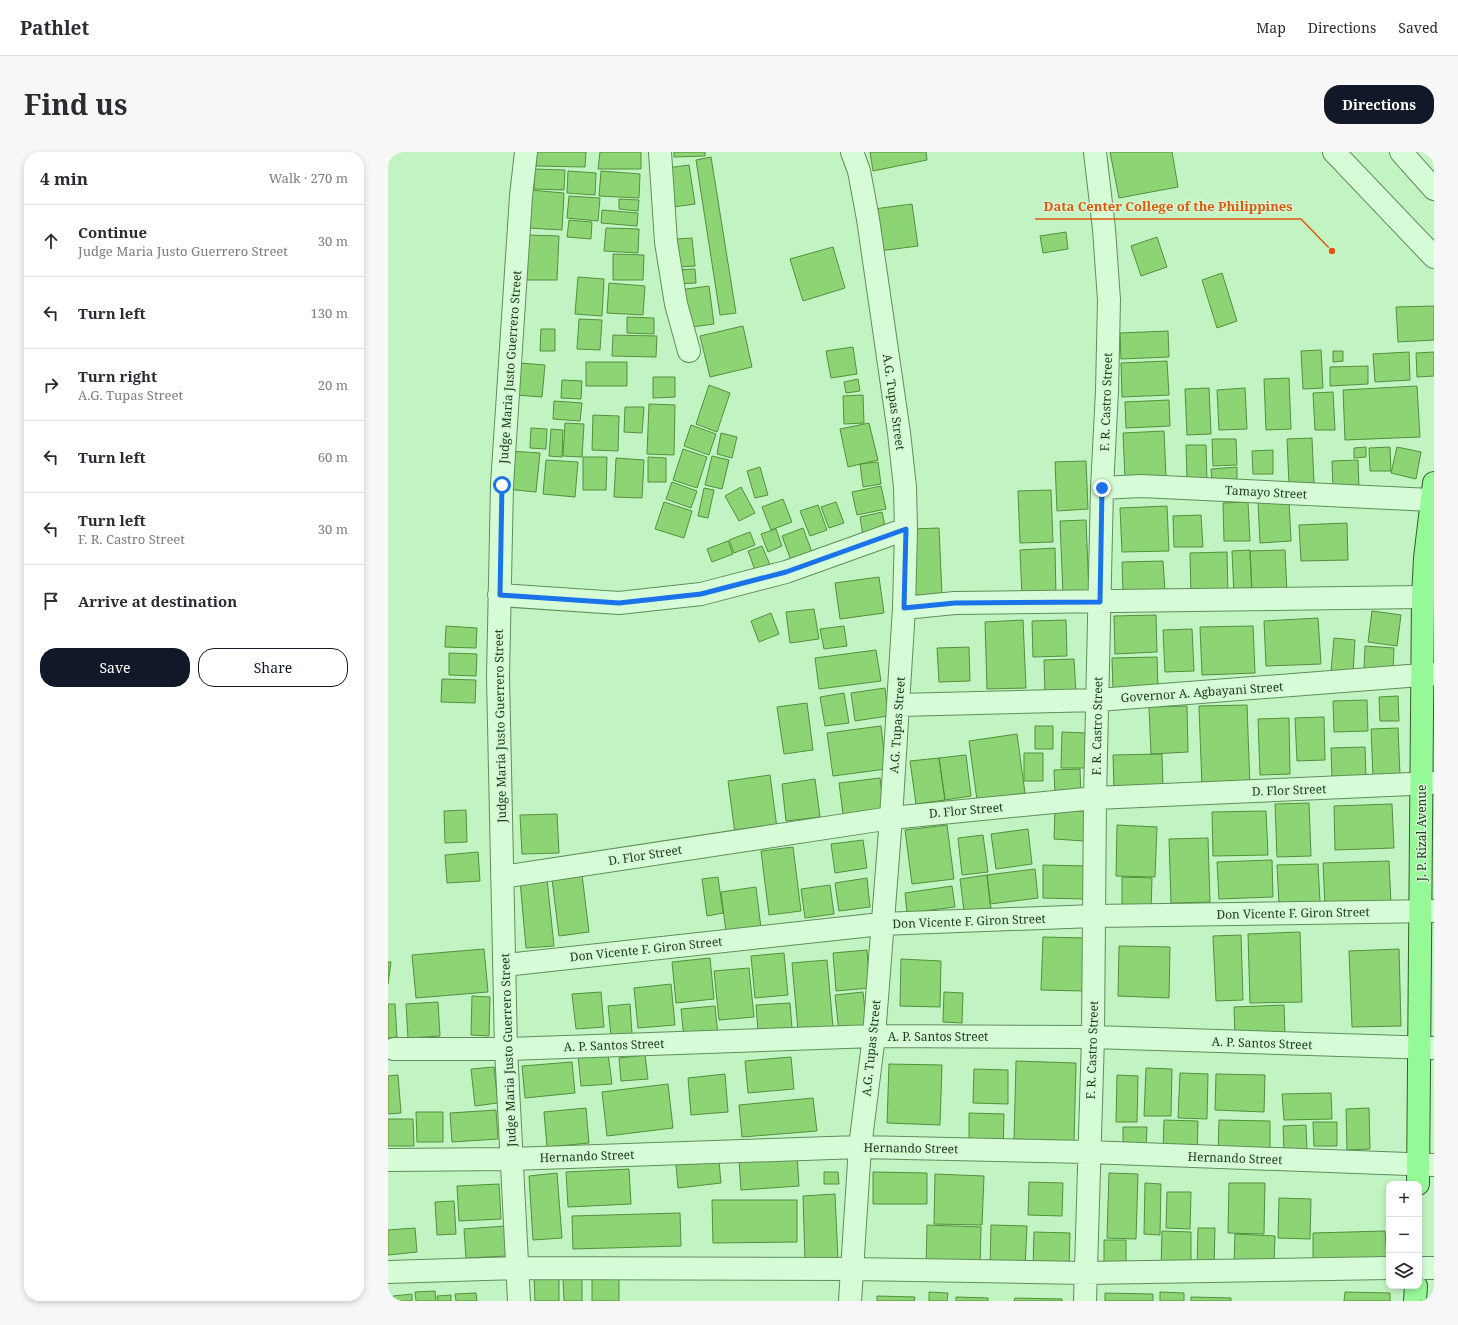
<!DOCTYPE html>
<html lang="en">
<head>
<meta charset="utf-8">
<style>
	body { margin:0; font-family:"Noto Serif",serif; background:#f7f7f7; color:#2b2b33 }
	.controls { position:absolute; right:12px; bottom:12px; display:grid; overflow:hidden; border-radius:8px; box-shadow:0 2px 6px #0003 }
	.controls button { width:36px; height:36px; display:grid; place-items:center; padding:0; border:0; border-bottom:1px solid #e1e1e2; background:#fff; color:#2b2b33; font:20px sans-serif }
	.stop { position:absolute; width:12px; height:12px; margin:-9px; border:3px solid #1a73e8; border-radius:50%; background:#fff }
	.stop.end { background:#1a73e8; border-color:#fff; box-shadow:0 1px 4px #0008 }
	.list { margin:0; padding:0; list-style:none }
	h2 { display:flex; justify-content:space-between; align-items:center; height:52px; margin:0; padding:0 16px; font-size:17px }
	h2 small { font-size:13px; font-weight:400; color:#7c7c81 }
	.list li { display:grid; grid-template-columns:26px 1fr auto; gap:12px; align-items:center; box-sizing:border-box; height:72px; padding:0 16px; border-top:1px solid #e1e1e2 }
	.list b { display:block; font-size:15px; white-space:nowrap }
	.list p { margin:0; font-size:13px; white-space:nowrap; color:#7c7c81 }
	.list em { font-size:13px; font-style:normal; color:#7c7c81 }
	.actions { display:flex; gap:8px; padding:12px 16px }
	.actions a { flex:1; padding:9px 0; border:1px solid #111827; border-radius:16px; text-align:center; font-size:14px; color:#111827 }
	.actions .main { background:#111827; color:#fff }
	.icon { flex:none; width:22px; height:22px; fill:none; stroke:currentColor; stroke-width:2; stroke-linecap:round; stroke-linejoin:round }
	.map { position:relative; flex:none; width:1046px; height:1149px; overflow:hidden; border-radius:16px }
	header { display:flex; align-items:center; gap:24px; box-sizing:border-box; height:56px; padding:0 20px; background:#fff; border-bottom:1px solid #e1e1e2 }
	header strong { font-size:19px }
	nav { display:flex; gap:22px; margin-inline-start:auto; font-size:14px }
	.intro { display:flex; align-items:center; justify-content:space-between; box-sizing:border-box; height:96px; padding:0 24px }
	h1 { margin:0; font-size:28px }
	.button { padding:10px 18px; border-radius:16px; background:#111827; color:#fff; font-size:14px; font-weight:700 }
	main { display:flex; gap:24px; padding:0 24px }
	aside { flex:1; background:#fff; border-radius:16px; box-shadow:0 2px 6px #0003 }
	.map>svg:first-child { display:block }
	.building { fill:#8dd574; stroke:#52903a }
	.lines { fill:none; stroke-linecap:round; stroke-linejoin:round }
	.minor-casing { stroke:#5f8f57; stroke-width:24 }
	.major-casing { stroke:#365c2c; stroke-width:24 }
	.minor { stroke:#d6fcd7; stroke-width:22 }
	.major { stroke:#96f997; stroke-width:22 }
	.route { stroke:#1a73e8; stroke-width:5 }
	.labels { text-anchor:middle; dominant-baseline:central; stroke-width:3; stroke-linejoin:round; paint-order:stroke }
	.street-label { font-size:12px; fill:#233d1d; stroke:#d3f9d4 }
	.leader { fill:none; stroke:#de580d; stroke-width:1.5 }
	.callout-dot { fill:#de580d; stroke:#d3f9d4; stroke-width:1.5 }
	.callout-label { font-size:13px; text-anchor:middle; font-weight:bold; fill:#de580d; stroke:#d3f9d4; stroke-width:3; stroke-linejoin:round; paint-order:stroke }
</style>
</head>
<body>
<header>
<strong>Pathlet</strong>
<nav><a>Map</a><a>Directions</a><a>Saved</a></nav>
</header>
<div class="intro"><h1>Find us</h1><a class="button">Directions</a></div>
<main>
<aside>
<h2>4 min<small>Walk · 270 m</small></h2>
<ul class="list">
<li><svg class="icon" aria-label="ahead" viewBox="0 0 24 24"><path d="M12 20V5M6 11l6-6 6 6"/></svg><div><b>Continue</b><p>Judge Maria Justo Guerrero Street</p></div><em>30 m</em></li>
<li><svg class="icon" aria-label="left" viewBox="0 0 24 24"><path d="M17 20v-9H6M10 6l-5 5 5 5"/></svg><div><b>Turn left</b></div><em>130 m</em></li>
<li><svg class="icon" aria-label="right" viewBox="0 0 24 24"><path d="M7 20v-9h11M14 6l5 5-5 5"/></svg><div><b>Turn right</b><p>A.G. Tupas Street</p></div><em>20 m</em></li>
<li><svg class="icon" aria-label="left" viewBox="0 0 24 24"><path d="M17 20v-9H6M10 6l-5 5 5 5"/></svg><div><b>Turn left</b></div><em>60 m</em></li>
<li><svg class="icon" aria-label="left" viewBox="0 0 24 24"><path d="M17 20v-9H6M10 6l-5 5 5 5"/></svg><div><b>Turn left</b><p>F. R. Castro Street</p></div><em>30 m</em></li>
<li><svg class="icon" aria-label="arrive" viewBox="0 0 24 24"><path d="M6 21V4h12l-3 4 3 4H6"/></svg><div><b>Arrive at destination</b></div></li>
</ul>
<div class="actions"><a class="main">Save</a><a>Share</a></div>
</aside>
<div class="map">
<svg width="1046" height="1149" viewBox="0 0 1046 1149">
	<rect width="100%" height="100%" fill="#c2f3c3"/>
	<path class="building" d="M148,0H198L197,15L148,14Z
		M212,0H253V17H210Z
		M286,0H317V4L286,5Z
		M482,0H538L539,8L485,19Z
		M722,0H784L790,35L731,46Z
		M323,5L348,161L332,163L308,8Z
		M301,13L307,52L285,55L279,16Z
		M147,17L177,18L176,38L146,37Z
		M180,19L208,21L207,43L179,41Z
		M213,19L252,22L251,46L211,44Z
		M142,38L176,41L174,78L140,76Z
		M181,44L212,46L210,69L179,66Z
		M231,47L251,48L250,59L231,57Z
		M524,52L530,94L491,99L486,57Z
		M214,58L250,61L249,74L213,71Z
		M181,68L204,70L203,87L179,85Z
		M218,76L251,77L250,101L216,99Z
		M678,80L680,97L655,101L652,84Z
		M138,83L171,84L169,128H137Z
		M769,85L779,115L753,124L743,94Z
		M304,86L307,114L291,115L288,87Z
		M445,95L457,136L415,149L402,107Z
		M225,102L256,103L255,128H225Z
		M307,117L308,131L288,132L287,118Z
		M834,121L849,169L829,176L814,128Z
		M190,125L216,127L214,164L187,162Z
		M221,131L257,134L255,163L219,161Z
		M321,134L326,172L296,176L291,138Z
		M1046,154V188L1010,190L1008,155Z
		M239,165L266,166V182L239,181Z
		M191,167L214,168L212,198L189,197Z
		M355,174L364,215L322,225L312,184Z
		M153,177H167V199H152Z
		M780,179L781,205L733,207L732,181Z
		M225,183L269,184L268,205L224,204Z
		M465,195L469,222L443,226L438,199Z
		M933,198L935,236L915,237L913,199Z
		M945,199H955V209L945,210Z
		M1021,200L1022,228L987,230L985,202Z
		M1046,200V224L1029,225L1028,201Z
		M779,209L781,243L734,245L733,211Z
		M198,210H239V234H198Z
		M131,211L157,213L154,245L128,243Z
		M980,214V232L942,234V215Z
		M265,225H287V245L265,246Z
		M901,226L903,277L878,278L876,227Z
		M470,227L472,239L458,241L456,230Z
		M174,228L194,229L193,247L173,246Z
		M321,233L342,241L329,280L308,272Z
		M1029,234L1032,285L957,288L955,238Z
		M821,236L823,282L799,283L797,237Z
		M857,236L859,277L831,278L829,238Z
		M945,240L947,278H927L925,241Z
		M475,243L476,271L456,272L455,244Z
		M781,248L782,274L738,276L737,250Z
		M166,249L194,251L192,269L165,267Z
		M261,252L287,253L286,303L259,302Z
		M237,255H256L254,281L236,280Z
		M205,263L231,264L230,299L204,298Z
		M177,271L196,272L194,305L175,304Z
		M481,271L490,308L460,315L452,277Z
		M303,273L328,282L321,303L296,294Z
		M143,276L159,277L158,297L142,296Z
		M163,277L175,278L174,305L161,304Z
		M776,279L778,326L737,327L735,281Z
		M333,281L349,285L344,306L329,302Z
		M924,286L926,331L901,332L899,287Z
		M824,287H848L849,313L825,314Z
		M798,293H818L819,328H799Z
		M978,295V305L966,306V296Z
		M1002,295L1003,319H982L981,296Z
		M1009,295L1033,300L1028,327L1003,321Z
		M295,297L319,305L309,336L285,328Z
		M885,298V322H865L864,299Z
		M120,299L152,301L148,340L117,337Z
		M324,304L341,308L334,337L317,333Z
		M195,305H219L218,338H195Z
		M260,305L278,306V330H260Z
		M228,306L256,308L254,346L226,345Z
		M158,308L190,310L187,345L155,342Z
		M970,308L971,336L945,337L944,309Z
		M698,309L700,357L669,359L667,310Z
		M490,310L493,332L475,335L472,312Z
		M372,315L380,343L367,346L359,319Z
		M849,315V330L824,331L823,317Z
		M284,330L309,339L303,356L278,347Z
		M493,334L498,357L469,363L464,340Z
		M353,335L367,361L351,369L337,344Z
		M316,336L326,338L320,366L310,364Z
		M663,338L665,390L632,391L630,339Z
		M395,347L404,370L383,378L374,355Z
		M901,349L903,389L872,391L870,350Z
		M276,350L304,359L296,386L267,377Z
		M448,350L456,371L441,376L433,355Z
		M860,350L862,389H836L835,351Z
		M430,353L439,378L422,384L412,359Z
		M779,354L781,399L734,400L732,356Z
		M494,360L498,379L475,384L472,365Z
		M813,363L815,395H786L785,364Z
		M698,368L701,442H675L672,369Z
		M959,371L960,408L913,409L911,373Z
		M415,376L425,403L404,411L394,384Z
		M551,376L554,443H524L522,377Z
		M388,377L394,394L380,400L373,382Z
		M362,380L367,393L346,401L341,388Z
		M340,389L345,402L324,410L319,397Z
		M374,394L382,413L367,418L360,399Z
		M667,396L668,445H634L632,398Z
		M862,398L864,442L846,443L844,399Z
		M897,398L899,441L864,442L862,399Z
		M839,400L840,444L803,445L802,401Z
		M775,409L777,439L735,440L734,410Z
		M491,425L496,461L452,467L447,431Z
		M426,457L431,487L402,491L398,460Z
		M984,459L1013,463L1009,494L980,490Z
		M383,461L391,482L371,490L363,469Z
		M768,463L769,500L727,502L726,464Z
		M930,466L933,512L878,514L876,469Z
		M635,468L638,536L599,537L597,470Z
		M678,468L679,504L645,505L644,469Z
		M58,474L89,476L88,496L57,495Z
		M456,474L459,494L436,497L432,477Z
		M865,474L867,521L814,523L812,475Z
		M804,477L806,519L777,520L775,478Z
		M946,486L967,488L965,521L943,519Z
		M977,494L1006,496L1005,519L976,518Z
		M581,495L582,529L551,530L549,496Z
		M488,498L493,529L431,537L427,506Z
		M61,501L89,502L88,524L61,523Z
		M769,505L770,536L725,538L724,506Z
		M686,507L688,541L657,542L656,508Z
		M54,527L88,528L87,551L53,550Z
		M497,536L500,564L467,569L463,541Z
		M456,541L461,571L437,574L432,545Z
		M1010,544L1011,569H992L991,545Z
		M979,548L980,579L946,580L945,549Z
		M419,551L425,598L396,602L389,555Z
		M859,553L862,634L814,635L811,554Z
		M799,554L800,600L763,602L761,555Z
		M936,565L937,608L909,609L907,566Z
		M901,566L902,622L872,623L870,567Z
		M493,574L498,617L445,624L439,581Z
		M647,574H665V597H647Z
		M1010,576L1012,623L985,624L983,577Z
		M674,580L699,581L697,616H673Z
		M629,582L637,641L589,648L581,589Z
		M977,595L978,624L944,625L943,596Z
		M636,601H655V629H636Z
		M774,602L775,636L726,638L725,603Z
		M578,603L583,644L557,648L551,606Z
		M551,606L557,648L528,652L522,609Z
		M692,617L693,644H667L666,618Z
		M382,623L389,676L347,681L340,629Z
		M492,626L496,657L455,662L451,631Z
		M427,627L432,665L398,669L394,632Z
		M921,651L923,704L889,705L887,652Z
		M1004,652L1006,696L947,698L946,654Z
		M78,658L79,690L57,691L56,659Z
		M667,658L697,659L696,689L666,687Z
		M878,659L880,703L825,704L824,660Z
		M169,662L171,701L134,702L132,663Z
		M559,673L566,727L524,732L517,678Z
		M729,673L769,675L767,725L728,724Z
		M640,677L644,712L608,717L603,682Z
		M595,683L600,720L574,723L570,686Z
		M820,686L822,750L783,751L781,687Z
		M475,688L479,716L447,721L443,692Z
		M405,695L413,759L381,763L373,699Z
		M90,700L92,729L59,731L57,703Z
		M884,708L885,745L831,747L829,710Z
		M1001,709L1003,752L937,754L935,711Z
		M930,712L932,750L891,752L889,713Z
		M655,713L697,714L696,747L655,746Z
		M647,717L650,746L602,752L599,723Z
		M194,723L201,780L171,784L164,727Z
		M599,723L603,756L576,759L572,727Z
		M330,725L335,761L319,764L314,727Z
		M734,725L764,726L763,761L734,760Z
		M479,726L482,755L451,759L447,731Z
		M159,727L166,794L138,796L132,729Z
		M442,733L446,762L417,766L413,737Z
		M564,734L567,755L519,761L517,741Z
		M368,735L373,776L338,780L333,740Z
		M912,780L914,850L862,851L860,782Z
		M853,783L855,848L828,849L825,784Z
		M655,785L696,786L695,839L653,838Z
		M731,794L782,795L781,846L730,844Z
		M96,797L100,840L28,846L24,803Z
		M1011,797L1013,874L964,875L961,799Z
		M479,798L482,836L448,839L445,801Z
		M396,801L400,843L367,846L363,804Z
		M322,806L326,847L288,851L284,810Z
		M513,807L553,809L552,855L512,854Z
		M439,808L445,875L410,878L404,811Z
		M0,810H3L0,832Z
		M361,816L366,865L331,868L326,819Z
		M283,832L287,873L250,876L246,836Z
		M213,840L216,875L188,877L184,842Z
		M475,840L479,878L451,880L447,843Z
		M556,840L575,841L574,871L555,870Z
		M84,844L102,845L101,884L83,883Z
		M50,850L52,884L20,886L18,852Z
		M402,851L404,876L370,879L368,853Z
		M0,852H7L9,885L0,886Z
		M242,852L244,882L223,884L220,854Z
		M896,853L897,883L847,885L846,855Z
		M327,854L330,884L296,887L293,857Z
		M220,901L224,932L193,934L190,904Z
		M257,903L260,927L233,929L231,906Z
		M403,905L406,937L360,941L357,909Z
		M628,909L688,911L686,989L626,987Z
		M184,910L187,941L137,946L134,914Z
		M501,912L554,913L552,973L499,971Z
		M106,915L110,951L87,954L83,917Z
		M758,916L784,917L783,964H756Z
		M586,917L620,918V952L585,951Z
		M792,921L820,922L819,967L790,966Z
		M337,922L340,960L303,963L300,926Z
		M828,922L877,923L876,960L827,958Z
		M10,923L13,961L0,962V924Z
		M729,923L750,924L749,970H728Z
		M280,932L285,976L219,984L214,940Z
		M943,941L944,967L896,968L894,942Z
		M425,946L429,979L354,985L351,953Z
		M198,956L201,991L159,995L156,960Z
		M981,956L982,997L959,998L958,957Z
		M108,958L110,987L64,990L62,961Z
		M28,960H55V990H29Z
		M581,961L616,962L615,997L581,996Z
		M0,967H25L26,994H0Z
		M776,968L810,969L809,1001L775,1000Z
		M831,968L882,969V1002L830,1001Z
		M925,970H949V994H926Z
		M918,973L919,998L896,999L895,974Z
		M735,975H759L758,997L735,996Z
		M409,1003L411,1034L353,1038L351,1007Z
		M331,1009L333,1031L290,1036L288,1013Z
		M241,1017L243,1052L180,1055L178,1020Z
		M436,1020H450L451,1032H436Z
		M485,1020L539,1021V1052H485Z
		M169,1021L174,1086L145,1088L141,1024Z
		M721,1021L750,1022L748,1087L719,1086Z
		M547,1022L596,1024L594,1073L546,1072Z
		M641,1030L675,1031L674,1064L640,1063Z
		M757,1031L773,1032L772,1083L756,1082Z
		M841,1031H877L876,1082L840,1081Z
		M111,1032L113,1067L71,1069L69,1034Z
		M779,1040H803L802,1077L778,1076Z
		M447,1042L450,1108L417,1109L415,1044Z
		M891,1046L923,1047L922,1087L890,1086Z
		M324,1048H409V1090L325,1091Z
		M66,1049L68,1082L49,1083L47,1050Z
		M292,1061L293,1094L185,1097L184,1064Z
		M539,1073L593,1075L592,1117L538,1115Z
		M603,1073L639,1074L637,1116H602Z
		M117,1074L119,1104L78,1106L76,1077Z
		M27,1076L29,1100L0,1103V1078Z
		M810,1076H827L826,1115H809Z
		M774,1079L803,1080V1117L773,1116Z
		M997,1079L999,1107L925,1109V1081Z
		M646,1080L682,1081L681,1115L645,1114Z
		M847,1082L887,1084L886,1112L846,1111Z
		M716,1088H738V1113L716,1112Z
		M146,1126L171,1127V1149H147Z
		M194,1126V1149H176L175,1127Z
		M204,1126H231V1149H204Z
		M47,1139L48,1149H28L27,1140Z
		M541,1140L560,1141L559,1149H541Z
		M772,1140L796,1141V1149H772Z
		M957,1140L1002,1141V1149H956Z
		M88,1141L89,1149H68L67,1142Z
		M717,1141L765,1142V1149H717Z
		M24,1142V1149H5V1144Z
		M63,1143V1149H50L49,1144Z
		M489,1144L527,1145L526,1149H489Z
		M568,1145L600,1146V1149H568Z
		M803,1145L843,1146V1149H803Z
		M627,1146L674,1147V1149H626Z"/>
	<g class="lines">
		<defs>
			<path id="minor" d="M272,0L278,90L288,152L301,199
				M946,0L1046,105
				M1013,0L1046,37
				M714,336L753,334L1043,348
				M111,443L231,451L313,442L398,420L518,377
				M516,456L567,451L1035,445
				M511,553L710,548L1046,522
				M114,725L503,666L707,646L1046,631
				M118,813L493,772L706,764L1046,759
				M6,897H118L486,884L705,885L1046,896
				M0,1008L123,1007L472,995L700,1000L1046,1013
				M1031,1116H1046
				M0,1120L129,1116L464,1117L697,1121L1001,1116
				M131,1149L118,897L110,525L114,333L133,44L138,0
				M462,1149L472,995L486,884L503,666L516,456L518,377L517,335L511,281L480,67L471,19L464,0
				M697,1149L705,885L707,646L714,336L719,239L721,148L716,77L707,0"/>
			<path id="major" d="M1030,1032L1035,445L1037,406L1046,331
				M1027,1149L1028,1134"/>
		</defs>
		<use href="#minor" class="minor-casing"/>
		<use href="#major" class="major-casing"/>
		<use href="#minor" class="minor"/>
		<use href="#major" class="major"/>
	</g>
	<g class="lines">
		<path class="route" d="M114,333L112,443L231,451L313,442L398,420L518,377L516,456L567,451L712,450L714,336"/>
	</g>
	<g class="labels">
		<g class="street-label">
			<text transform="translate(122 215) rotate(-86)">Judge Maria Justo Guerrero Street</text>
			<text transform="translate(506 250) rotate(82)">A.G. Tupas Street</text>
			<text transform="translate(718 250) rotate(-88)">F. R. Castro Street</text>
			<text transform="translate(878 340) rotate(3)">Tamayo Street</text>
			<text transform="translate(814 540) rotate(-4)">Governor A. Agbayani Street</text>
			<text transform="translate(509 573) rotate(-86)">A.G. Tupas Street</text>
			<text transform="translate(112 574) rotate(-91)">Judge Maria Justo Guerrero Street</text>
			<text transform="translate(709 574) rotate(-89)">F. R. Castro Street</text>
			<text transform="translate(901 638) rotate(-2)">D. Flor Street</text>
			<text transform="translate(578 658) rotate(-5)">D. Flor Street</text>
			<text transform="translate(1033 681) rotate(-90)">J. P. Rizal Avenue</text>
			<text transform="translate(257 703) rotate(-9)">D. Flor Street</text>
			<text transform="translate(905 761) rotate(-1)">Don Vicente F. Giron Street</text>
			<text transform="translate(581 769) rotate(-2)">Don Vicente F. Giron Street</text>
			<text transform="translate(258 797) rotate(-6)">Don Vicente F. Giron Street</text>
			<text x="550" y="884">A. P. Santos Street</text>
			<text transform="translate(874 891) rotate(2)">A. P. Santos Street</text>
			<text transform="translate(226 893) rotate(-2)">A. P. Santos Street</text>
			<text transform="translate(483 896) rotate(-84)">A.G. Tupas Street</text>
			<text transform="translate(120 898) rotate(-92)">Judge Maria Justo Guerrero Street</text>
			<text transform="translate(704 898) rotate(-88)">F. R. Castro Street</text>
			<text transform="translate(523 996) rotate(1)">Hernando Street</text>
			<text transform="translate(199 1004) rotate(-2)">Hernando Street</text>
			<text transform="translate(847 1006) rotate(2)">Hernando Street</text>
		</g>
	</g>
	<path class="leader" d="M944 99L913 67H647"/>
	<circle class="callout-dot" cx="944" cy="99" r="4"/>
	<g class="callout-label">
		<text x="780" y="59">Data Center College of the Philippines</text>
	</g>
</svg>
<div class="controls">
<button>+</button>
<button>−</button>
<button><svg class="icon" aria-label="layers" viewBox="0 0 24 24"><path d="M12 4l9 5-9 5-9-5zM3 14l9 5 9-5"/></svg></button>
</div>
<div class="stop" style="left:114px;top:333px"></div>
<div class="stop end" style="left:714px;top:336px"></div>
</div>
</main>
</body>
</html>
